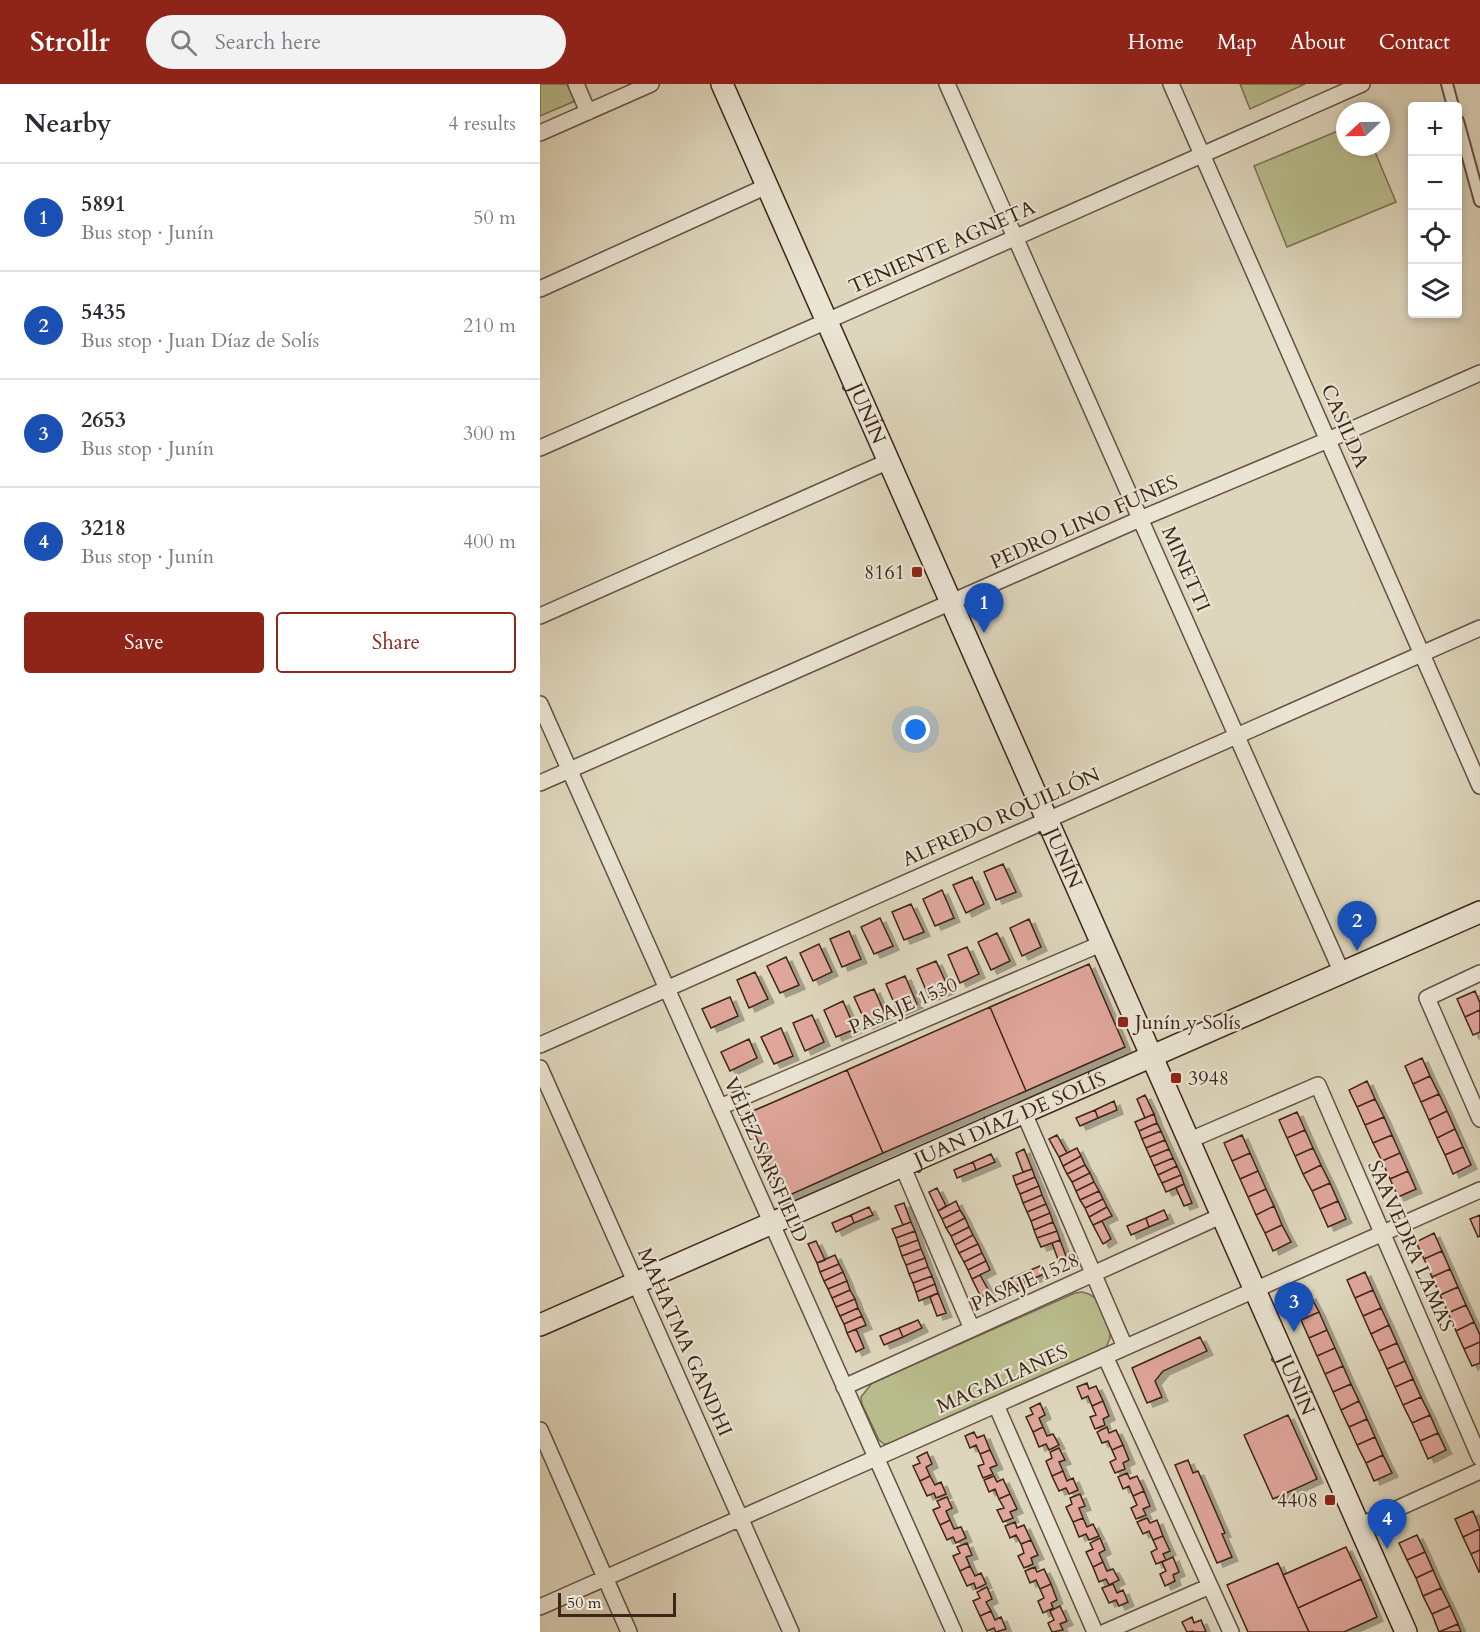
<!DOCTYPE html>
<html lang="en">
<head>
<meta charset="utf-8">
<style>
	body { margin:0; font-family:Cardo,serif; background:#f2f2f3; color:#2b2b33 }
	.controls { position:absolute; right:18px; top:18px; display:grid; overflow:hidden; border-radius:6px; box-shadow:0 3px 9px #0003 }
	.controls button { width:54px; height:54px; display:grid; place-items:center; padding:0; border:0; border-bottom:2px solid #e1e1e2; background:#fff; color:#2b2b33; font:30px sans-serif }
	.compass { position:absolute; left:796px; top:18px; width:54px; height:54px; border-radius:50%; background:#fff; box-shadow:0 3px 9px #0003; rotate:248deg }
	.scale { position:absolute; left:18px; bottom:15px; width:118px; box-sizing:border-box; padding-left:6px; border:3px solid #3d2519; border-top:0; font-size:16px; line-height:21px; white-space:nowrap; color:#3d2519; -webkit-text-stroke:4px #eae4d3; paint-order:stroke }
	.you { position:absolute; left:376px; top:646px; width:21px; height:21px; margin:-15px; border:4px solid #fff; border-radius:50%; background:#1a73e8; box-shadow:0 0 0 9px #1a73e833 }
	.badge { display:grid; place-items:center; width:39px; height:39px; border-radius:50%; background:#8f2418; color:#fff; font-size:20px; font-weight:700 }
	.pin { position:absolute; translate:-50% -50px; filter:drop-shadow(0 2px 3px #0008) }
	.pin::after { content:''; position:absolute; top:32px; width:21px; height:18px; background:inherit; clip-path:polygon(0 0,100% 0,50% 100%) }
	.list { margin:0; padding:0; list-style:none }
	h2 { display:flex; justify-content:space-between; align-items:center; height:78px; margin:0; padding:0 24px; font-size:26px }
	h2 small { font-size:20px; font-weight:400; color:#7c7c81 }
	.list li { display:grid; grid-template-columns:39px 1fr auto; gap:18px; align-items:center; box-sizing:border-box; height:108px; padding:0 24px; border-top:2px solid #e1e1e2 }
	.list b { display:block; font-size:22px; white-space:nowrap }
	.list p { margin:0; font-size:20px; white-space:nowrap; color:#7c7c81 }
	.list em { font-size:20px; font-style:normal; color:#7c7c81 }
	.actions { display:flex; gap:12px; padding:18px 24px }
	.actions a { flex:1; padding:14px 0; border:2px solid #8f2418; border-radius:6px; text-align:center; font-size:21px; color:#8f2418 }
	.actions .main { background:#8f2418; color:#fff }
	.icon { flex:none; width:33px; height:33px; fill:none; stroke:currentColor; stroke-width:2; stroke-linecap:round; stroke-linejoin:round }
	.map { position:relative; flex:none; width:940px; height:1548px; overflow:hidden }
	header { display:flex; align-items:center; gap:36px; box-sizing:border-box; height:84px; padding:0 30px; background:#8f2418; color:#fff }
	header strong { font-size:28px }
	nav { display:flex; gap:33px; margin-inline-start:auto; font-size:21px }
	.search { width:420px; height:54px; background:#f2f2f3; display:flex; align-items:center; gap:15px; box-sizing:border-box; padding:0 21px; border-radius:33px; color:#7c7c81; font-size:22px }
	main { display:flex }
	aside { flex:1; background:#fff }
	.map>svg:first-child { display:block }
	.green { fill:#b8bc8c; stroke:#7a7052; stroke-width:1.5 }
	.building { fill:#e0a69b; stroke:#3d2519; stroke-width:1.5; filter:url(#shadow) }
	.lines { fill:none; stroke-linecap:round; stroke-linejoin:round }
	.pedestrian-casing { stroke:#655142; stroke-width:14 }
	.minor-casing { stroke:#655142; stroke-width:18 }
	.secondary-casing { stroke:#3d2519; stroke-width:24 }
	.pedestrian { stroke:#eae4d3; stroke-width:10 }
	.minor { stroke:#eae4d3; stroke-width:15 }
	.secondary { stroke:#eae4d3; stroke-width:21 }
	.poi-dot { fill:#8f2418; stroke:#eae4d3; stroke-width:2 }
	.labels { text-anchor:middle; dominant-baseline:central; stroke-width:4.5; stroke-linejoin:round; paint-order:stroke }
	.street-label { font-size:20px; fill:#3d2519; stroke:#eae4d3 }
	.poi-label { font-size:20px; fill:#3d2519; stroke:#eae4d3; text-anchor:end }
</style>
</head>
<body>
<header>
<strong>Strollr</strong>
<div class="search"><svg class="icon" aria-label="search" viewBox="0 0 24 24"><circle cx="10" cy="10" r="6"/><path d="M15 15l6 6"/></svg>Search here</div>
<nav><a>Home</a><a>Map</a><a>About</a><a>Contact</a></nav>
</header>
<main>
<aside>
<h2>Nearby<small>4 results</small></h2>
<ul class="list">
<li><span class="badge" style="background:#1a4fb4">1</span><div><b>5891</b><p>Bus stop · Junín</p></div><em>50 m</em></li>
<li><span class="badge" style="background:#1a4fb4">2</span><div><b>5435</b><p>Bus stop · Juan Díaz de Solís</p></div><em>210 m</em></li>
<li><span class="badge" style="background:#1a4fb4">3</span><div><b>2653</b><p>Bus stop · Junín</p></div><em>300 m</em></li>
<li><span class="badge" style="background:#1a4fb4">4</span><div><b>3218</b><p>Bus stop · Junín</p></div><em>400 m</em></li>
</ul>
<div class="actions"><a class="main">Save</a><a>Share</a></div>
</aside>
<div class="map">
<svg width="940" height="1548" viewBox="0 0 940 1548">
	<defs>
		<filter id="shadow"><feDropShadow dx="6" dy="4" stdDeviation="0" flood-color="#0004"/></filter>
	</defs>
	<rect width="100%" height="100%" fill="#ded6bc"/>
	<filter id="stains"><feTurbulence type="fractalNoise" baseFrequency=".00333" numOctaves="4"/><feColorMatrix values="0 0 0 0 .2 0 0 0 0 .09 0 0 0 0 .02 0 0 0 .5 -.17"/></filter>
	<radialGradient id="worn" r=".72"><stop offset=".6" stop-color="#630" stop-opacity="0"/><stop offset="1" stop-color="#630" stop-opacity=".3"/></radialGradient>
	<path class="green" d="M0,0H27L35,17L0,32Z
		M700,0H765L710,25Z
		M805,44V63H833L856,118L747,163L714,82Z
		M542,1208L549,1210L557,1215L570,1244V1254L565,1266L349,1360H344L339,1356L322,1320L321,1313L332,1299L535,1209Z"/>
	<path class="building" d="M463,780L476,808L456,816L444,788Z
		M432,793L444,820L426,829L413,801Z
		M402,806L414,834L395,842L383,815Z
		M371,820L384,848L364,856L352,828Z
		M340,834L353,862L334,870L321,843Z
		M489,835L501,863L482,872L470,844Z
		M309,847L321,875L302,883L290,855Z
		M457,849L470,877L451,886L438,858Z
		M279,860L292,888L273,897L260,869Z
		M427,863L439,890L420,899L408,871Z
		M246,873L259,901L240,909L227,882Z
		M396,877L409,905L389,913L377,885Z
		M549,880L585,963L486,1007L450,923Z
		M215,888L228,915L209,924L197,896Z
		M365,892L377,920L358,928L346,900Z
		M334,905L346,932L327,941L314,913Z
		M935,907L940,919V926L925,933L917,915Z
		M190,913L198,932L171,944L162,925Z
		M303,917L315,945L296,953L284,926Z
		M450,923L486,1007L343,1069L307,986Z
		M940,926V948L933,951L925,933Z
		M272,931L284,958L265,967L253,939Z
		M241,944L253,972L234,980L221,953Z
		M209,955L217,974L190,987L181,968Z
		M882,974L890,992L873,1000L865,982Z
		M307,986L343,1069L243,1114L206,1030Z
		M890,992L899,1010L881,1018L873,1000Z
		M827,997L835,1015L817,1023L809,1006Z
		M899,1010L907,1027L889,1036L881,1018Z
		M605,1011L614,1030L605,1034L597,1015Z
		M835,1015L844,1033L825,1041L817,1023Z
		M574,1017L577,1026L558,1034L555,1026Z
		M555,1026L558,1034L540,1042L536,1034Z
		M907,1027L915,1045L897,1054L889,1036Z
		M757,1028L765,1046L747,1054L739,1036Z
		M614,1030L617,1039L599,1047L595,1038Z
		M844,1033L852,1051L833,1059L825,1041Z
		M617,1039L621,1047L602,1055L599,1047Z
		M915,1045L923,1063L905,1071L897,1054Z
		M765,1046L773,1064L755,1072L747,1054Z
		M621,1047L625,1056L606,1064L602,1055Z
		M517,1051L527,1069L519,1073L509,1055Z
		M702,1051L710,1069L692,1077L684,1059Z
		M852,1051L860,1069L842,1077L833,1059Z
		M625,1056L629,1065L610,1073L606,1064Z
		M923,1063L931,1081L913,1090L905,1071Z
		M537,1064L541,1072L523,1082L519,1073Z
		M773,1064L781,1081L763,1090L755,1072Z
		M484,1065L492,1085L483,1088L476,1069Z
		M629,1065L633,1074L614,1082L610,1073Z
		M710,1069L718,1087L700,1095L692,1077Z
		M860,1069L868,1087L850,1095L842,1077Z
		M451,1070L455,1078L436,1086L433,1078Z
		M541,1072L545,1081L527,1090L523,1082Z
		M633,1074L637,1082L618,1091L614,1082Z
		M433,1078L436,1086L417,1094L414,1086Z
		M545,1081L550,1089L532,1098L527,1090Z
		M781,1081L790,1099L772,1107L763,1090Z
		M637,1082L641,1091L622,1099L618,1091Z
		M492,1085L495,1093L476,1101L473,1092Z
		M718,1087L726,1105L708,1113L700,1095Z
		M868,1087L876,1105L858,1113L850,1095Z
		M550,1089L554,1098L536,1107L532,1098Z
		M641,1091L644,1100L626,1108L622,1099Z
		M495,1093L499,1102L480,1110L476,1101Z
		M554,1098L559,1107L540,1116L536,1107Z
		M790,1099L798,1117L780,1125L772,1107Z
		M644,1100L652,1119L644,1122L636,1104Z
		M499,1102L502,1111L483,1119L480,1110Z
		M397,1104L406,1122L398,1127L389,1108Z
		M726,1105L734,1122L716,1131L708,1113Z
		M559,1107L563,1115L545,1124L540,1116Z
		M502,1111L506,1120L487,1128L483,1119Z
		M563,1115L567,1123L549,1133L545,1124Z
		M416,1117L420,1126L402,1135L398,1127Z
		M798,1117L806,1135L788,1143L780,1125Z
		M364,1119L371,1138L363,1141L355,1122Z
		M506,1120L510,1129L491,1137L487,1128Z
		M734,1122L742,1141L725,1149L716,1131Z
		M329,1123L333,1131L314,1139L311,1131Z
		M567,1123L572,1132L553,1141L549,1133Z
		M420,1126L425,1134L406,1144L402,1135Z
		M624,1126L628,1135L609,1143L606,1134Z
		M510,1129L513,1138L494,1146L491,1137Z
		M311,1131L314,1139L296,1148L292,1139Z
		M940,1131V1152L938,1153L930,1135Z
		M425,1134L429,1143L411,1152L406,1144Z
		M606,1134L609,1143L591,1151L587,1142Z
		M562,1137L571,1155L563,1160L553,1141Z
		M371,1138L375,1147L356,1154L352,1145Z
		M513,1138L517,1147L497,1154L494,1146Z
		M742,1141L751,1158L733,1167L725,1149Z
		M429,1143L433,1151L415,1161L411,1152Z
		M375,1147L378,1156L359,1163L356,1154Z
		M517,1147L520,1156L501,1163L497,1154Z
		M894,1149L902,1167L884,1175L876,1158Z
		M433,1151L438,1160L419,1169L415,1161Z
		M378,1156L381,1165L362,1172L359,1163Z
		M520,1156L527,1175L519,1178L512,1159Z
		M276,1157L285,1176L277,1179L268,1160Z
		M438,1160L442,1169L424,1178L419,1169Z
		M381,1165L385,1174L366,1181L362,1172Z
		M902,1167L910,1185L892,1193L884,1175Z
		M442,1169L446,1177L428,1186L424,1178Z
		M295,1171L299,1180L280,1188L277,1179Z
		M385,1174L388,1183L369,1190L366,1181Z
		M446,1177L450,1186L432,1195L428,1186Z
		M299,1180L303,1188L284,1197L280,1188Z
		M500,1182L504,1190L485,1198L481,1190Z
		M388,1183L392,1192L373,1199L369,1190Z
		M910,1185L918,1203L900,1211L892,1193Z
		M303,1188L307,1197L288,1205L284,1197Z
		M825,1188L833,1206L815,1214L807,1196Z
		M481,1190L485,1198L466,1206L463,1198Z
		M440,1191L450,1209L441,1213L432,1195Z
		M392,1192L395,1200L376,1208L373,1199Z
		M307,1197L310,1206L292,1214L288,1205Z
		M395,1200L398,1209L379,1217L376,1208Z
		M918,1203L926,1221L908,1229L900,1211Z
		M310,1206L315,1215L296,1223L292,1214Z
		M833,1206L841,1224L823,1232L815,1214Z
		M398,1209L406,1229L397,1232L390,1213Z
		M770,1211L779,1228L761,1236L753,1219Z
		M315,1215L318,1224L300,1232L296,1223Z
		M926,1221L934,1238L916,1247L908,1229Z
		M318,1224L322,1232L304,1240L300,1232Z
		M841,1224L849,1241L831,1250L823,1232Z
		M779,1228L787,1246L769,1254L761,1236Z
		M322,1232L326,1241L307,1249L304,1240Z
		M378,1236L382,1244L363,1253L359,1244Z
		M934,1238L940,1251V1258L924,1265L916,1247Z
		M849,1241L857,1259L839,1267L831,1250Z
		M359,1244L363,1253L344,1261L340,1252Z
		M316,1245L324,1264L316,1268L307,1249Z
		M787,1246L795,1264L777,1272L769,1254Z
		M660,1253L667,1267L623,1287L615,1297L622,1313L607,1319L592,1284Z
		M940,1258V1279L932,1282L924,1265Z
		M857,1259L865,1277L847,1285L839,1267Z
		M795,1264L803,1282L785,1290L777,1272Z
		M865,1277L873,1295L855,1303L847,1285Z
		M803,1282L811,1300L793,1308L785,1290Z
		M873,1295L881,1313L863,1321L855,1303Z
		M547,1299L549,1305L556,1302L563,1317L552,1322L548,1312L542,1315L537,1303Z
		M811,1300L819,1317L801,1326L793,1308Z
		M881,1313L890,1331L872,1339L863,1321Z
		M563,1317L569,1332L563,1335L565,1341L555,1345L550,1333L556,1331L552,1322Z
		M819,1317L827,1335L809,1343L801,1326Z
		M500,1319L505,1331L499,1334L503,1343L493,1348L486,1333L493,1330L490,1324Z
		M748,1331L777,1395L733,1415L704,1351Z
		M890,1331L898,1349L880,1357L872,1339Z
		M827,1335L835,1353L817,1361L809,1343Z
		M503,1343L507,1352L513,1350L519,1361L509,1366L506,1360L499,1363L493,1348Z
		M567,1343L569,1349L576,1346L583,1361L572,1366L568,1357L562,1359L557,1348Z
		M434,1348L437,1354L444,1351L450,1366L440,1370L436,1361L430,1364L425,1352Z
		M898,1349L906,1366L888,1375L880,1357Z
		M835,1353L843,1371L826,1379L817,1361Z
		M583,1361L589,1376L583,1379L585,1385L575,1389L570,1378L576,1375L572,1366Z
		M519,1364L525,1376L519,1378L523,1387L512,1392L506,1377L512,1374L510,1368Z
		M450,1366L457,1381L450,1384L453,1390L443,1394L438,1382L444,1380L440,1370Z
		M387,1368L392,1380L386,1383L390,1392L380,1397L373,1382L380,1379L377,1373Z
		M843,1371L852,1389L834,1397L826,1379Z
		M648,1376L653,1389L658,1387L685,1449L682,1450L692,1473L677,1479L635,1381Z
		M523,1387L527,1397L533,1394L538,1406L529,1410L526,1404L519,1407L512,1392Z
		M587,1389L590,1395L597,1392L604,1407L593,1412L589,1402L583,1405L578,1393Z
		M390,1392L395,1401L401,1398L406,1410L396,1414L394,1409L387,1412L380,1397Z
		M454,1392L457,1398L463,1395L470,1410L459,1415L455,1405L449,1408L444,1396Z
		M604,1407L610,1422L603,1425L606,1431L596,1435L591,1424L597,1421L593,1412Z
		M470,1410L477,1425L470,1428L473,1434L463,1438L457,1426L464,1424L459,1415Z
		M540,1410L545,1422L539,1424L543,1434L533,1438L526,1423L532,1420L530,1414Z
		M407,1413L412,1424L406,1427L410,1436L400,1441L393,1426L400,1423L397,1417Z
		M933,1427L940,1445L923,1453L915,1435Z
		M543,1434L547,1443L553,1440L559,1452L549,1456L546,1450L539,1453L533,1438Z
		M607,1434L610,1439L617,1436L623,1452L613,1456L609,1447L603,1450L597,1438Z
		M410,1436L414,1445L421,1443L426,1454L416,1459L413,1453L407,1456L400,1441Z
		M475,1438L477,1444L484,1441L491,1456L481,1460L476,1451L470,1454L465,1442Z
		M940,1445V1466L931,1470L923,1453Z
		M877,1451L885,1468L867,1476L859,1459Z
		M623,1452L630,1467L623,1470L626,1476L616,1480L611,1468L617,1465L613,1456Z
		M560,1454L565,1466L559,1469L563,1478L553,1483L546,1468L553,1465L550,1459Z
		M491,1456L498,1471L491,1474L493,1480L484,1484L478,1472L484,1469L481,1460Z
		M427,1459L432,1471L426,1473L430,1482L420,1487L413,1472L420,1469L417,1463Z
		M806,1463L821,1495L758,1524L743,1491Z
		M940,1466V1488H939L931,1470Z
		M885,1468L893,1486L876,1494L867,1476Z
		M633,1473L639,1488L633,1491L635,1497L625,1502L620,1490L626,1487L622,1478Z
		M563,1478L567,1487L573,1485L579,1496L569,1501L566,1495L559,1498L553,1483Z
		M738,1479L758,1524L769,1548H708L687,1501Z
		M430,1482L435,1492L441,1489L446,1500L436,1505L434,1499L427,1502L420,1487Z
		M495,1483L497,1488L504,1485L511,1500L500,1505L496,1496L490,1499L485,1487Z
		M893,1486L901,1504L883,1512L876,1494Z
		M821,1495L837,1533L804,1548H769L758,1524Z
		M511,1500L517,1516L511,1519L513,1524L503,1529L498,1517L504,1514L500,1505Z
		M573,1500L577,1509L583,1506L588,1518L579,1522L576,1516L569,1519L562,1504Z
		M447,1503L452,1515L446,1518L451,1527L440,1532L433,1517L440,1514L437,1508Z
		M901,1504L910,1522L892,1530L883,1512Z
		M520,1522L527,1537L520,1540L523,1546L512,1548L508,1539L514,1536L510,1527Z
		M910,1522L918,1540L899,1548L892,1530Z
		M451,1527L455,1536L461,1533L466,1545L456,1548L454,1544L447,1547L440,1532Z
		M652,1533L654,1539L661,1536L666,1548H654L653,1547L647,1548L642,1538Z
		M918,1540L921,1548H899Z"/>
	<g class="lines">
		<defs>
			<path id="pedestrian" d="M907,0L913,22
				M918,37L940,117"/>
			<path id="minor" d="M36,0L48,28
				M407,0L802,889
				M631,0L940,702
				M0,49L111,0
				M0,205L227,102
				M0,364L822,0
				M0,532L349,377
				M0,620L414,1548
				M0,699L600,435L788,356L940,289
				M940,889L887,914L940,1035
				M0,961L940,544
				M0,984L251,1548
				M180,1023L563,859
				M484,1029L585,1263
				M650,1056L778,1001L940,1374
				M362,1081L432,1245
				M565,1272L691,1548
				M304,1303L683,1131
				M456,1321L555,1548
				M0,1346L89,1548
				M819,1442L940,1387
				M0,1523L940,1106
				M565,1548L670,1502"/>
			<g id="secondary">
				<path id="s1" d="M182,0L866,1548"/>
				<path id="s2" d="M0,1241L940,828"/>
			</g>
		</defs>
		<use href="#pedestrian" class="pedestrian-casing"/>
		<use href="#minor" class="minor-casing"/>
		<use href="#secondary" class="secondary-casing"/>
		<use href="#pedestrian" class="pedestrian"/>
		<use href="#minor" class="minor"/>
		<use href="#secondary" class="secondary"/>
	</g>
	<g class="poi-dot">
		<rect x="371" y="482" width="12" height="12" rx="3"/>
		<rect x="577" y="932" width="12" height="12" rx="3"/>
		<rect x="630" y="988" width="12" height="12" rx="3"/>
		<rect x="784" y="1410" width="12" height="12" rx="3"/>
	</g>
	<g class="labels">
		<g class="street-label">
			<text transform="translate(402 163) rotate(-24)">TENIENTE AGNETA</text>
			<text stroke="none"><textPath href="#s1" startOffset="360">JUNÍN</textPath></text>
			<text transform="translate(805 342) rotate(66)">CASILDA</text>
			<text transform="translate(544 438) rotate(-24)">PEDRO LINO FUNES</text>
			<text transform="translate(646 485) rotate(66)">MINETTI</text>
			<text transform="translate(461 733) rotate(-24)">ALFREDO ROUILLÓN</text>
			<text stroke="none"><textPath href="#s1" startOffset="846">JUNÍN</textPath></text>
			<text transform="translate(363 922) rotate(-23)">PASAJE 1530</text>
			<text stroke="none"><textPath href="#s2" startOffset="513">JUAN DÍAZ DE SOLÍS</textPath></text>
			<text transform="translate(226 1076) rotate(66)">VÉLEZ SARSFIELD</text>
			<text transform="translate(871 1162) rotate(66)">SAAVEDRA LAMAS</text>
			<text transform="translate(485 1198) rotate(-24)">PASAJE 1528</text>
			<text transform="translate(145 1258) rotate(66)">MAHATMA GANDHI</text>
			<text transform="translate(462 1295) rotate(-24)">MAGALLANES</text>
			<text stroke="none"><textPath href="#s1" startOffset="1422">JUNÍN</textPath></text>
		</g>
		<g class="poi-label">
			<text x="365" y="488">8161</text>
			<text x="595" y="938" text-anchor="start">Junín y Solís</text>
			<text x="648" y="994" text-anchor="start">3948</text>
			<text x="778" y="1416">4408</text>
		</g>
	</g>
	<rect width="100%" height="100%" filter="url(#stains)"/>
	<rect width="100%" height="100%" fill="url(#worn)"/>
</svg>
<div class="controls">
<button>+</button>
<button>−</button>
<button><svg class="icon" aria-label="locate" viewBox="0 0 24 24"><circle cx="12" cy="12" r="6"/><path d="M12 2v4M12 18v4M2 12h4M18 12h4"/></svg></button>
<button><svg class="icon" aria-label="layers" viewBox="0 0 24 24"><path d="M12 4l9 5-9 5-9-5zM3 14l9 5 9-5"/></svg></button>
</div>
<svg class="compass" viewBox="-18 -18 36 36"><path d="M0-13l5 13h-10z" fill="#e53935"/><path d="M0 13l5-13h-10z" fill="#7c7c81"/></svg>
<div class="scale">50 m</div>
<div class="you"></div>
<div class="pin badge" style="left:444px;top:549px;background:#1a4fb4">1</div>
<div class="pin badge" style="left:817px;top:867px;background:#1a4fb4">2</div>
<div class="pin badge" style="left:754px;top:1248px;background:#1a4fb4">3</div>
<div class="pin badge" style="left:847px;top:1465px;background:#1a4fb4">4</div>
</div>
</main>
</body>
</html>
